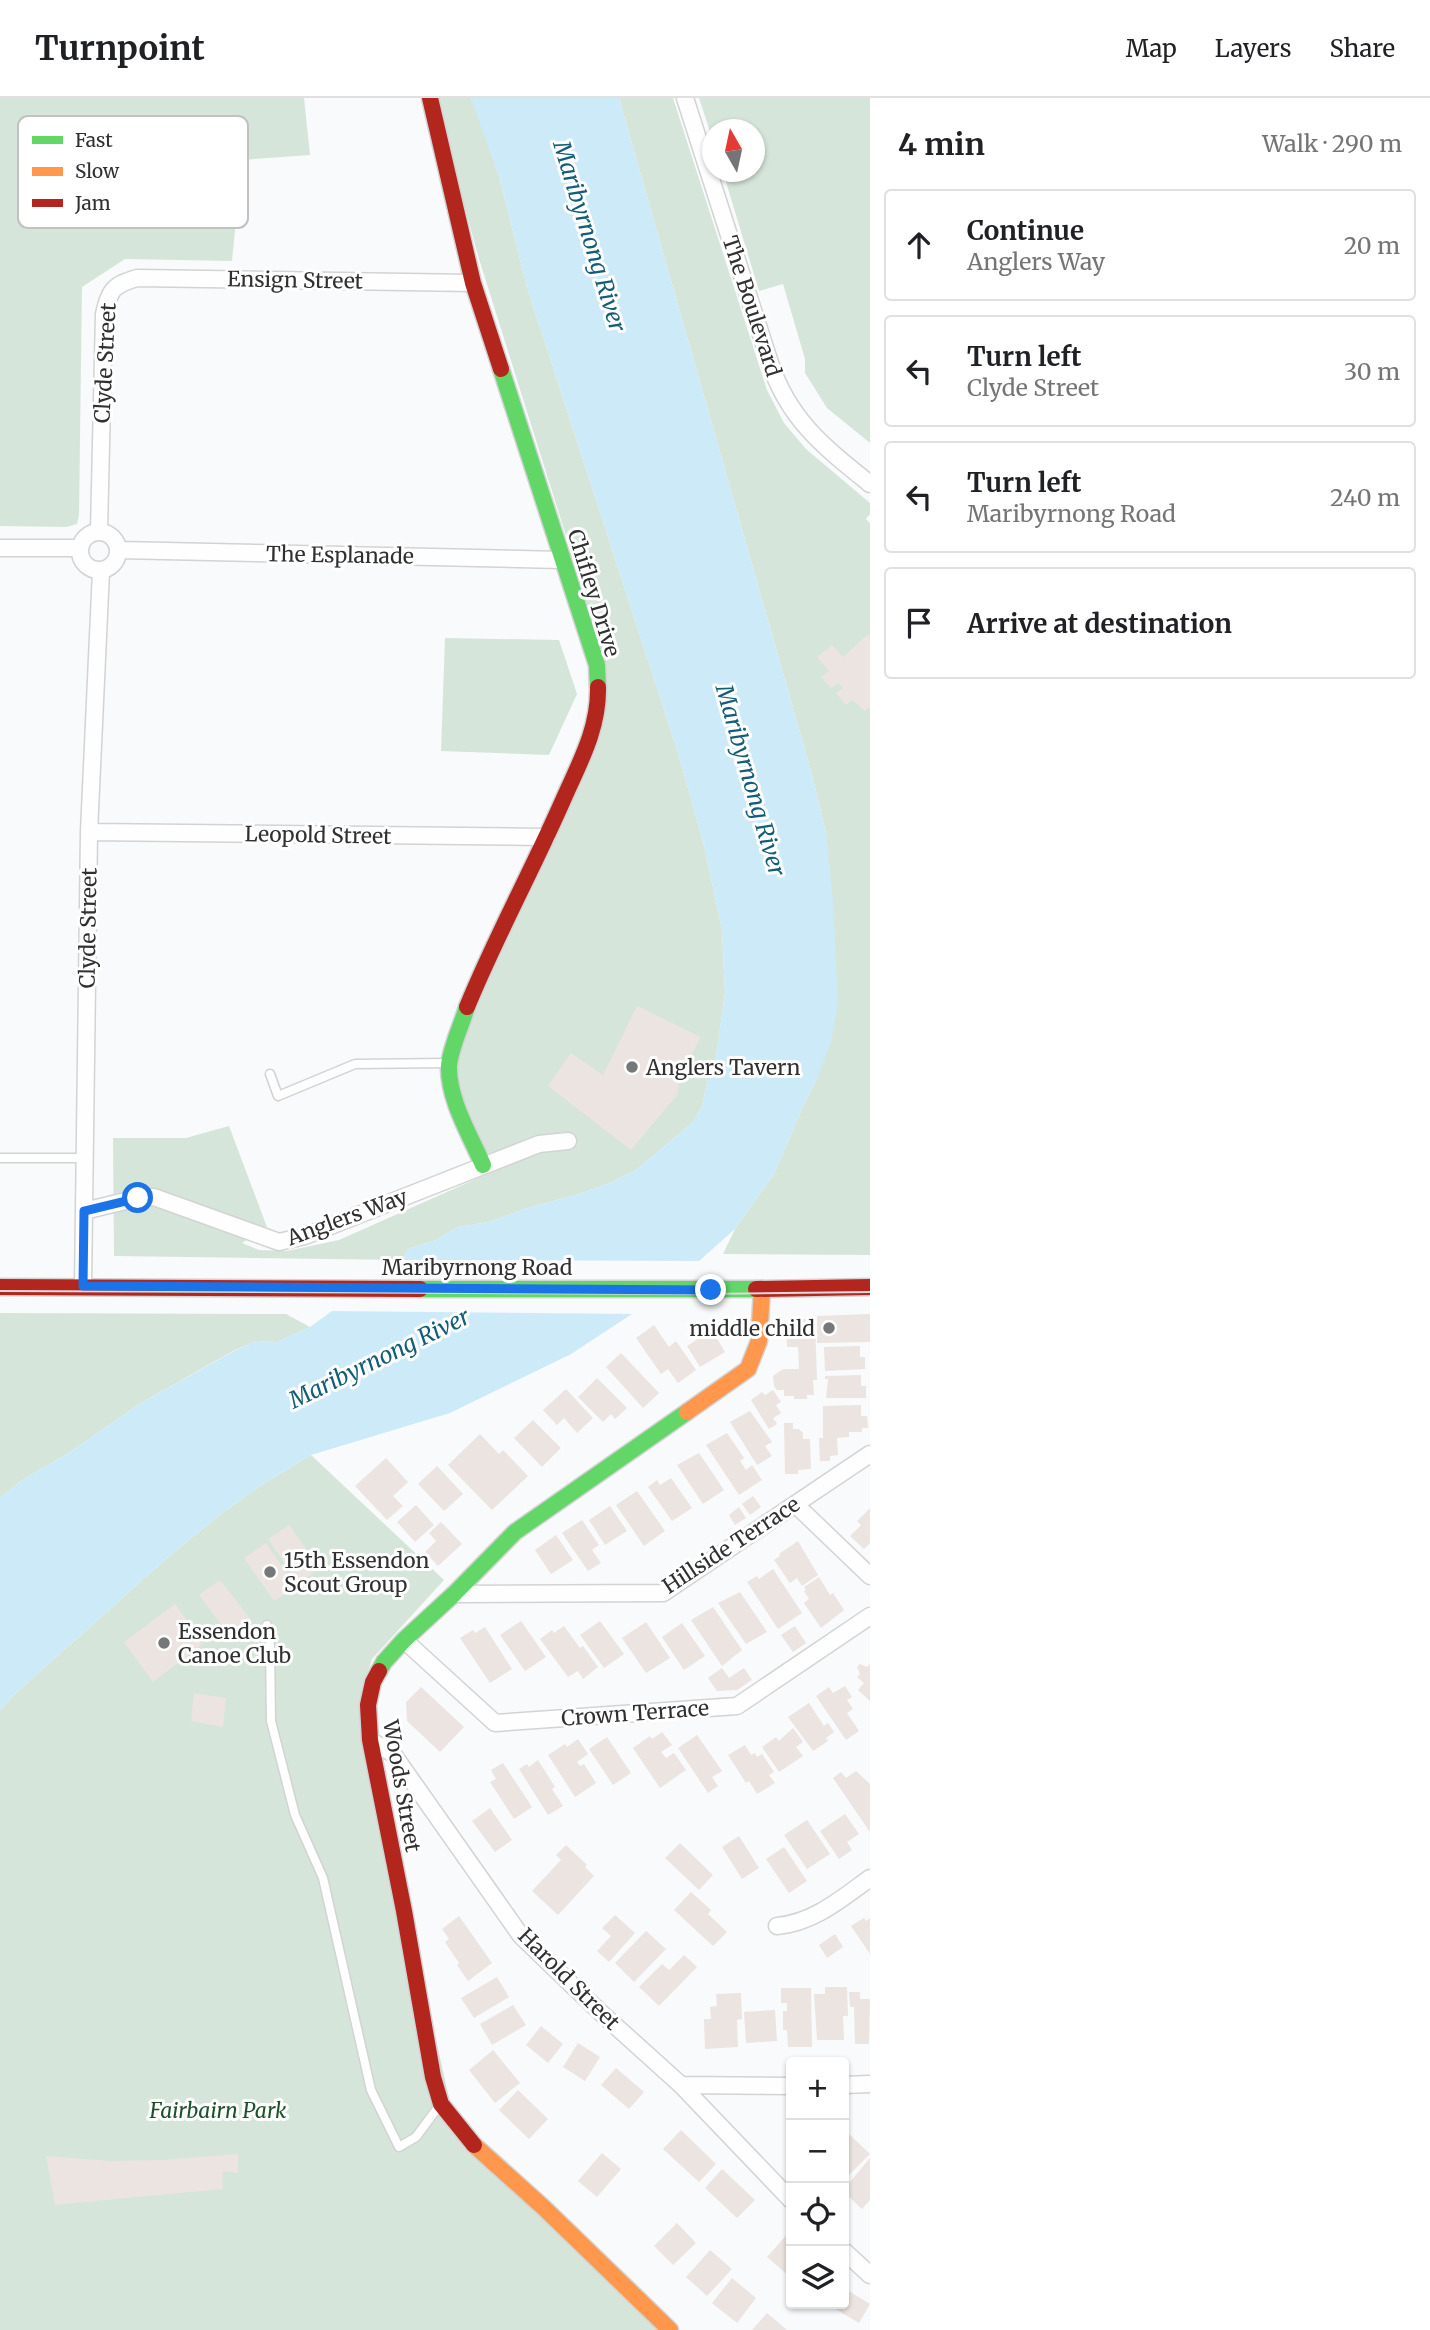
<!DOCTYPE html>
<html lang="en">
<head>
<meta charset="utf-8">
<style>
	body { margin:0; font-family:Merriweather,serif; background:#f2f2f2; color:#202124 }
	.controls { position:absolute; right:21px; bottom:21px; display:grid; overflow:hidden; border-radius:7px; box-shadow:0 2px 5px #0004 }
	.controls button { width:63px; height:63px; display:grid; place-items:center; padding:0; border:0; border-bottom:2px solid #e0e0e0; background:#fff; color:#202124; font:35px sans-serif }
	.compass { position:absolute; left:702px; top:21px; width:63px; height:63px; border-radius:50%; background:#fff; box-shadow:0 2px 5px #0004; rotate:351deg }
	.stop { position:absolute; width:21px; height:21px; margin:-16px; border:5px solid #1a73e8; border-radius:50%; background:#fff }
	.stop.end { background:#1a73e8; border-color:#fff; box-shadow:0 2px 7px #0008 }
	.list { margin:0; padding:0; list-style:none }
	h2 { display:flex; justify-content:space-between; align-items:center; height:91px; margin:0; padding:0 28px; font-size:30px }
	h2 small { font-size:23px; font-weight:400; color:#757577 }
	.list li { display:grid; grid-template-columns:46px 1fr auto; gap:21px; align-items:center; box-sizing:border-box; height:112px; margin:0 14px 14px; padding:0 14px; border:2px solid #e0e0e0; border-radius:7px }
	.list b { display:block; font-size:26px; white-space:nowrap }
	.list p { margin:0; font-size:23px; white-space:nowrap; color:#757577 }
	.list em { font-size:23px; font-style:normal; color:#757577 }
	.icon { flex:none; width:38px; height:38px; fill:none; stroke:currentColor; stroke-width:2; stroke-linecap:round; stroke-linejoin:round }
	.map { position:relative; flex:none; width:870px; height:2232px; overflow:hidden }
	header { display:flex; align-items:center; gap:42px; box-sizing:border-box; height:98px; padding:0 35px; background:#fff; border-bottom:2px solid #e0e0e0 }
	header strong { font-size:33px }
	nav { display:flex; gap:38px; margin-inline-start:auto; font-size:24px }
	main { display:flex }
	aside { flex:1; background:#fff }
	.map>svg:first-child { display:block }
	.green { fill:#d6e5d9 }
	.water { fill:#cdeaf8 }
	.pier { fill:#f9fafb }
	.building { fill:#ebe4e0 }
	.lines { fill:none; stroke-linecap:round; stroke-linejoin:round }
	.lane-casing { stroke:#d2d3d4; stroke-width:11 }
	.street-casing { stroke:#d2d3d4; stroke-width:19 }
	.fast-casing { stroke:#d2d3d4; stroke-width:19 }
	.slow-casing { stroke:#d2d3d4; stroke-width:19 }
	.jam-casing { stroke:#d2d3d4; stroke-width:19 }
	.lane { stroke:#fefefe; stroke-width:8 }
	.street { stroke:#fefefe; stroke-width:16 }
	.fast { stroke:#63d668; stroke-width:16 }
	.slow { stroke:#ff974d; stroke-width:16 }
	.jam { stroke:#b3261e; stroke-width:16 }
	.tram { stroke:#dbdbdc; stroke-width:2 }
	.route { stroke:#1a73e8; stroke-width:9 }
	.poi-dot { fill:#767778; stroke:#fff; stroke-width:2.5 }
	.labels { text-anchor:middle; dominant-baseline:central; stroke-width:6; stroke-linejoin:round; paint-order:stroke }
	.street-label { font-size:21px; fill:#303031; stroke:#fff }
	.poi-label { font-size:21px; fill:#303031; stroke:#fff; text-anchor:start }
	.park-label { font-size:21px; font-style:italic; fill:#1e502c; stroke:#fff }
	.water-label { font-size:23px; font-style:italic; fill:#135d78; stroke:#fff }
	.key { fill:#fff; stroke:#c1c1c1; stroke-width:2 }
	.key-label { font-size:19px; fill:#303031 }
</style>
</head>
<body>
<header>
<strong>Turnpoint</strong>
<nav><a>Map</a><a>Layers</a><a>Share</a></nav>
</header>
<main>
<div class="map">
<svg width="870" height="2232" viewBox="0 0 870 2232">
	<rect width="100%" height="100%" fill="#f9fafb"/>
	<path class="green" d="M0,0H304L310,57L242,62L232,163L125,161L82,189L79,417L77,426L66,429L0,428Z
		M435,0H471L476,11L500,82L527,189L678,655L704,747L722,832L725,895L716,959L708,980L702,1008L693,1024L672,1042L636,1072L610,1085L579,1096L524,1111L489,1124L458,1129L436,1142L408,1151L402,1162L114,1158L113,1040H186L229,1028L267,1129L242,1145L259,1152L287,1153L339,1142L494,1073L459,991L457,969L464,936L604,617L584,495L479,161Z
		M619,0H673L767,292L784,325L806,351L870,405V416L866,421L870,425V1157L723,1156L735,1131L774,1076L804,1006L818,979L826,735L811,673Z
		M699,0H870V345L827,310L805,275V261L783,186L759,193L723,74H754V32H712V40Z
		M445,540L559,542L577,596L549,657L441,653Z
		M0,1215L286,1216L310,1229L277,1244L256,1243L233,1253L141,1305L67,1356L22,1382L0,1400Z
		M311,1357L444,1482L372,1561L366,1581L363,1615L453,2018L674,2232H0V1612L16,1595L166,1461L222,1415L268,1383Z"/>
	<path class="water" d="M471,0H619L811,673L826,735L833,803L838,905L831,944L818,979L804,1006L774,1076L735,1131L661,1197L571,1256L450,1315L311,1357L268,1383L222,1415L166,1461L16,1595L0,1612V1400L22,1382L67,1356L141,1305L234,1253L256,1243L277,1244L310,1229L402,1162L408,1151L436,1142L458,1129L489,1124L524,1111L579,1096L610,1085L636,1072L672,1042L693,1024L702,1008L708,980L716,959L725,895L722,832L704,747L678,655L527,189L500,82Z"/>
	<path class="pier" d="M396,1162L706,1163L663,1200L637,1216L326,1213Z"/>
	<path class="building" d="M868,536L870,539V609L865,613L852,602L846,607L836,595L843,590L838,585L831,590L821,579L829,573L817,559L832,547L843,559Z
		M637,908L701,939L681,975L677,997L631,1052L548,988L571,955L603,977Z
		M870,1216V1244L817,1245V1218Z
		M797,1221H808V1224H815L817,1282H813L814,1297H807V1301H794V1298H784V1292H777L774,1288L773,1278L783,1271H799L798,1249H787L786,1228H790V1225H797Z
		M654,1227L669,1249L676,1243L696,1272L678,1285L668,1271L661,1276L636,1240Z
		M712,1232L725,1254L700,1269L687,1248Z
		M860,1248V1259H865V1271L825,1273L824,1249Z
		M621,1255L659,1295L643,1310L606,1269Z
		M861,1277V1288H866V1300H826L828,1281H825V1278Z
		M597,1280L627,1310L615,1321L611,1316L603,1324L578,1299Z
		M566,1291L593,1320L577,1335L564,1320L557,1327L543,1312Z
		M773,1292L781,1304L776,1307L781,1315L773,1320L777,1326L769,1331L751,1302L762,1294L765,1297Z
		M861,1307V1318H867L868,1330H862V1334H849V1339L837,1340L838,1357L830,1358V1363H820L819,1340H823V1308Z
		M750,1313L772,1344L765,1348L772,1358L757,1367L730,1324Z
		M533,1322L561,1350L542,1369L514,1340Z
		M784,1325H793V1331H799L803,1335V1341H810L811,1371L798,1372V1376H785Z
		M727,1335L744,1360L740,1363L746,1372L752,1367L762,1382L739,1397L706,1347Z
		M480,1336L499,1356L503,1352L528,1378L492,1412L448,1367Z
		M699,1355L724,1392L703,1406L677,1367Z
		M386,1360L408,1384L393,1398L403,1408L387,1422L355,1388Z
		M437,1368L463,1396L444,1413L418,1386Z
		M671,1380L692,1410L672,1423L648,1389L657,1382L660,1387Z
		M637,1393L665,1433L644,1448L616,1407Z
		M753,1398L761,1409L750,1417L742,1406Z
		M416,1407L434,1427L415,1444L397,1424Z
		M610,1408L627,1433L605,1447L589,1422Z
		M739,1409L746,1420L735,1427L729,1417Z
		M870,1410V1445L864,1451L850,1438L861,1427L857,1423Z
		M582,1422L599,1447L592,1452L601,1465L588,1473L562,1435Z
		M441,1424L462,1446L438,1468L425,1454L436,1443L429,1435Z
		M289,1427L320,1470L298,1485L268,1441Z
		M556,1437L573,1462L551,1476L535,1452Z
		M798,1443L818,1477L802,1488L797,1480L790,1485L774,1462L780,1458L779,1456Z
		M266,1445L296,1489L274,1503L244,1460Z
		M773,1471L802,1515L778,1531L747,1484L757,1478L759,1481Z
		M819,1479L830,1497L833,1495L844,1512L821,1530L804,1505L809,1501L804,1493L806,1492L804,1489Z
		M220,1482L252,1523L231,1540L199,1497Z
		M740,1494L767,1534L746,1546L718,1505Z
		M175,1506L204,1545L153,1584L124,1544Z
		M713,1509L742,1552L722,1568L691,1522Z
		M521,1523L546,1559L525,1573L500,1537Z
		M600,1523L624,1556L604,1570L580,1537Z
		M646,1524L670,1560L646,1575L622,1540Z
		M682,1525L705,1558L684,1572L662,1539Z
		M564,1528L580,1550L583,1548L598,1569L583,1581L578,1573L568,1579L540,1541L552,1532L554,1535Z
		M795,1528L806,1545L793,1554L781,1537Z
		M485,1529L512,1571L490,1585L460,1540L473,1532L475,1535Z
		M860,1566L867,1569L870,1566V1603L858,1592L864,1585L857,1579L860,1576L857,1569Z
		M722,1570L729,1580L744,1570L752,1582L737,1592L717,1593L708,1580Z
		M845,1588L852,1599L847,1602L853,1611L847,1615L859,1633L846,1642L816,1598L829,1589L833,1595Z
		M421,1589L464,1629L440,1654L407,1623L406,1604Z
		M194,1595L226,1600L223,1629L191,1623Z
		M809,1605L824,1628L828,1625L834,1634L826,1640L828,1643L813,1653L788,1619Z
		M793,1630L803,1644L796,1649L803,1658L779,1674L762,1649L776,1639L779,1643Z
		M662,1634L672,1647L661,1654L666,1660L674,1655L686,1672L660,1690L633,1650L650,1638L652,1641Z
		M697,1637L722,1673L712,1679L718,1688L708,1695L678,1650Z
		M607,1639L631,1675L613,1687L589,1651Z
		M578,1641L588,1656L577,1664L580,1668L584,1666L596,1685L575,1699L548,1657L565,1646L567,1649Z
		M745,1647L751,1657L755,1655L757,1659L762,1656L774,1674L769,1677L775,1685L757,1696L749,1683L746,1685L728,1657Z
		M538,1662L555,1689L552,1691L563,1708L548,1717L519,1671L527,1666L529,1669Z
		M503,1665L532,1709L514,1721L490,1684L496,1681L491,1672Z
		M856,1673L870,1686V1734L833,1680L841,1674L846,1680Z
		M490,1710L512,1742L495,1754L472,1723Z
		M845,1716L859,1736L847,1744L852,1752L839,1761L820,1733Z
		M807,1722L830,1756L807,1771L784,1737Z
		M739,1738L759,1770L742,1781L722,1749Z
		M680,1745L713,1777L699,1792L665,1760Z
		M566,1747L587,1767L585,1769L594,1778L558,1817L532,1793L561,1762L556,1757Z
		M784,1749L807,1783L789,1795L766,1761Z
		M691,1794L711,1812L708,1816L727,1834L713,1848L674,1812Z
		M615,1817L635,1835L609,1864L597,1853L611,1838L602,1830Z
		M459,1818L492,1865L468,1883L457,1867L459,1865L445,1844L449,1841L442,1831Z
		M864,1820L866,1823L870,1820V1856L851,1828Z
		M646,1833L666,1851L634,1884L615,1865Z
		M835,1836L843,1849L827,1860L819,1847Z
		M684,1857L697,1869L659,1908L639,1889L662,1866L669,1872Z
		M497,1879L509,1899L474,1920L461,1900Z
		M825,1889H847L848,1918H843L844,1942H817L814,1896H825Z
		M781,1890H811L812,1949H788L787,1932H783V1913H787V1905H781Z
		M849,1894H860V1901H870L869,1946H855L854,1909H850Z
		M741,1895L742,1921L737,1922L738,1949L705,1951L704,1921H711L710,1909L717,1908L716,1896Z
		M513,1907L526,1927L492,1947L480,1926Z
		M775,1912L777,1943L746,1945L744,1914Z
		M541,1928L563,1946L548,1965L526,1947Z
		M578,1945L600,1959L585,1983L563,1969Z
		M493,1952L520,1985L495,2005L469,1972Z
		M616,1970L644,1994L629,2011L601,1987Z
		M518,1992L548,2021L529,2041L499,2012Z
		M681,2032L716,2066L699,2084L663,2051Z
		M849,2036L870,2056L844,2082V2042Z
		M602,2055L621,2071L597,2099L578,2083Z
		M238,2056V2075L222,2073L223,2091L55,2107L46,2058L111,2063L162,2062Z
		M870,2060V2102L862,2111L845,2095L847,2093L844,2091Z
		M722,2071L755,2102L737,2120L705,2090Z
		M677,2125L696,2145L673,2167L654,2148Z
		M790,2133L791,2178L790,2179L767,2159Z
		M710,2152L732,2171L707,2198L686,2179Z
		M732,2180L756,2200L737,2225L712,2205Z
		M844,2190L870,2206L859,2225L832,2209L834,2206H844Z
		M767,2215L787,2232H752Z"/>
	<g class="lines">
		<defs>
			<path id="lane" d="M270,976L278,998L355,966L448,965
				M0,1060H85
				M267,1527L270,1546L271,1623L295,1717L323,1780L371,1992L399,2049L416,2039L439,2008"/>
			<path id="street" d="M685,0L770,265C789,322 824,349 870,386
				M99,433L104,216C110,191 113,187 137,180L473,185
				M80 453a19 19 0 1 1 38 0a19 19 0 1 1-38 0Z
				M0,450H79
				M119,452L562,462
				M89,734L547,739
				M84,1113L138,1100L154,1099L279,1144L305,1138L539,1046L568,1043
				M83,1188L89,734L101,473
				M795,1406L870,1478
				M454,1496L663,1495L870,1356
				M404,1542L495,1625L737,1608L870,1518
				M370,1642L393,1656L521,1838L600,1914L681,1987L791,2102
				M777,1828C813,1825 841,1801 870,1780
				M681,1987L791,1988
				M844,1987L870,1986
				M844,2153L870,2177"/>
			<path id="fast" d="M501,271L597,567L598,589
				M467,909C462,926 450,951 449,968C448,1001 470,1037 483,1067
				M420,1191H756
				M379,1573L384,1564L404,1542L454,1496L515,1434L687,1314"/>
			<path id="slow" d="M687,1314L748,1271L759,1243L762,1191
				M474,2047L544,2110L670,2232"/>
			<path id="jam" d="M430,0L473,185L501,271
				M467,909C496,838 533,771 564,700C580,664 599,630 598,589
				M0,1189L420,1191
				M756,1191L870,1189
				M379,1573L373,1584L368,1607L370,1642L404,1813L433,1979L441,2006L474,2047"/>
		</defs>
		<use href="#lane" class="lane-casing"/>
		<use href="#street" class="street-casing"/>
		<use href="#fast" class="fast-casing"/>
		<use href="#slow" class="slow-casing"/>
		<use href="#jam" class="jam-casing"/>
		<use href="#lane" class="lane"/>
		<use href="#street" class="street"/>
		<use href="#fast" class="fast"/>
		<use href="#slow" class="slow"/>
		<use href="#jam" class="jam"/>
		<path class="tram" d="M0,1193L707,1196L870,1194"/>
	</g>
	<g class="lines">
		<path class="route" d="M138,1100L84,1113L83,1188L711,1192"/>
	</g>
	<g class="poi-dot">
		<circle cx="632" cy="969" r="7"/>
		<circle cx="829" cy="1230" r="7"/>
		<circle cx="270" cy="1474" r="7"/>
		<circle cx="164" cy="1545" r="7"/>
	</g>
	<g class="labels">
		<g class="street-label">
			<text transform="translate(295 182) rotate(1)">Ensign Street</text>
			<text transform="translate(752 208) rotate(72)">The Boulevard</text>
			<text transform="translate(105 265) rotate(-87)">Clyde Street</text>
			<text transform="translate(340 457) rotate(1)">The Esplanade</text>
			<text transform="translate(594 495) rotate(73)">Chifley Drive</text>
			<text transform="translate(318 737) rotate(1)">Leopold Street</text>
			<text transform="translate(88 830) rotate(-89)">Clyde Street</text>
			<text transform="translate(347 1119) rotate(-20)">Anglers Way</text>
			<text x="477" y="1169">Maribyrnong Road</text>
			<text transform="translate(731 1447) rotate(-33)">Hillside Terrace</text>
			<text transform="translate(635 1615) rotate(-4)">Crown Terrace</text>
			<text transform="translate(402 1688) rotate(80)">Woods Street</text>
			<text transform="translate(569 1881) rotate(45)">Harold Street</text>
		</g>
		<g class="poi-label">
			<text x="646" y="969">Anglers Tavern</text>
			<text x="815" y="1230" text-anchor="end">middle child</text>
			<text x="284" y="1462">15th Essendon<tspan x="284" dy="24">Scout Group</tspan></text>
			<text x="178" y="1533">Essendon<tspan x="178" dy="24">Canoe Club</tspan></text>
		</g>
		<g class="park-label">
			<text x="218" y="2012">Fairbairn Park</text>
		</g>
		<g class="water-label">
			<text transform="translate(590 138) rotate(73)">Maribyrnong River</text>
			<text transform="translate(751 682) rotate(74)">Maribyrnong River</text>
			<text transform="translate(379 1260) rotate(-26)">Maribyrnong River</text>
		</g>
	</g>
	<rect x="18" y="18" width="230" height="112" rx="10" class="key"/>
	<rect x="32" y="38" width="31" height="8" fill="#63d668"/>
	<rect x="32" y="69" width="31" height="9" fill="#ff974d"/>
	<rect x="32" y="101" width="31" height="8" fill="#b3261e"/>
	<g class="key-label">
		<text x="75" y="49">Fast</text>
		<text x="75" y="80">Slow</text>
		<text x="75" y="112">Jam</text>
	</g>
</svg>
<div class="controls">
<button>+</button>
<button>−</button>
<button><svg class="icon" aria-label="locate" viewBox="0 0 24 24"><circle cx="12" cy="12" r="6"/><path d="M12 2v4M12 18v4M2 12h4M18 12h4"/></svg></button>
<button><svg class="icon" aria-label="layers" viewBox="0 0 24 24"><path d="M12 4l9 5-9 5-9-5zM3 14l9 5 9-5"/></svg></button>
</div>
<svg class="compass" viewBox="-18 -18 36 36"><path d="M0-13l5 13h-10z" fill="#e53935"/><path d="M0 13l5-13h-10z" fill="#757577"/></svg>
<div class="stop" style="left:138px;top:1100px"></div>
<div class="stop end" style="left:711px;top:1192px"></div>
</div>
<aside>
<h2>4 min<small>Walk · 290 m</small></h2>
<ul class="list">
<li><svg class="icon" aria-label="ahead" viewBox="0 0 24 24"><path d="M12 20V5M6 11l6-6 6 6"/></svg><div><b>Continue</b><p>Anglers Way</p></div><em>20 m</em></li>
<li><svg class="icon" aria-label="left" viewBox="0 0 24 24"><path d="M17 20v-9H6M10 6l-5 5 5 5"/></svg><div><b>Turn left</b><p>Clyde Street</p></div><em>30 m</em></li>
<li><svg class="icon" aria-label="left" viewBox="0 0 24 24"><path d="M17 20v-9H6M10 6l-5 5 5 5"/></svg><div><b>Turn left</b><p>Maribyrnong Road</p></div><em>240 m</em></li>
<li><svg class="icon" aria-label="arrive" viewBox="0 0 24 24"><path d="M6 21V4h12l-3 4 3 4H6"/></svg><div><b>Arrive at destination</b></div></li>
</ul>
</aside>
</main>
</body>
</html>
